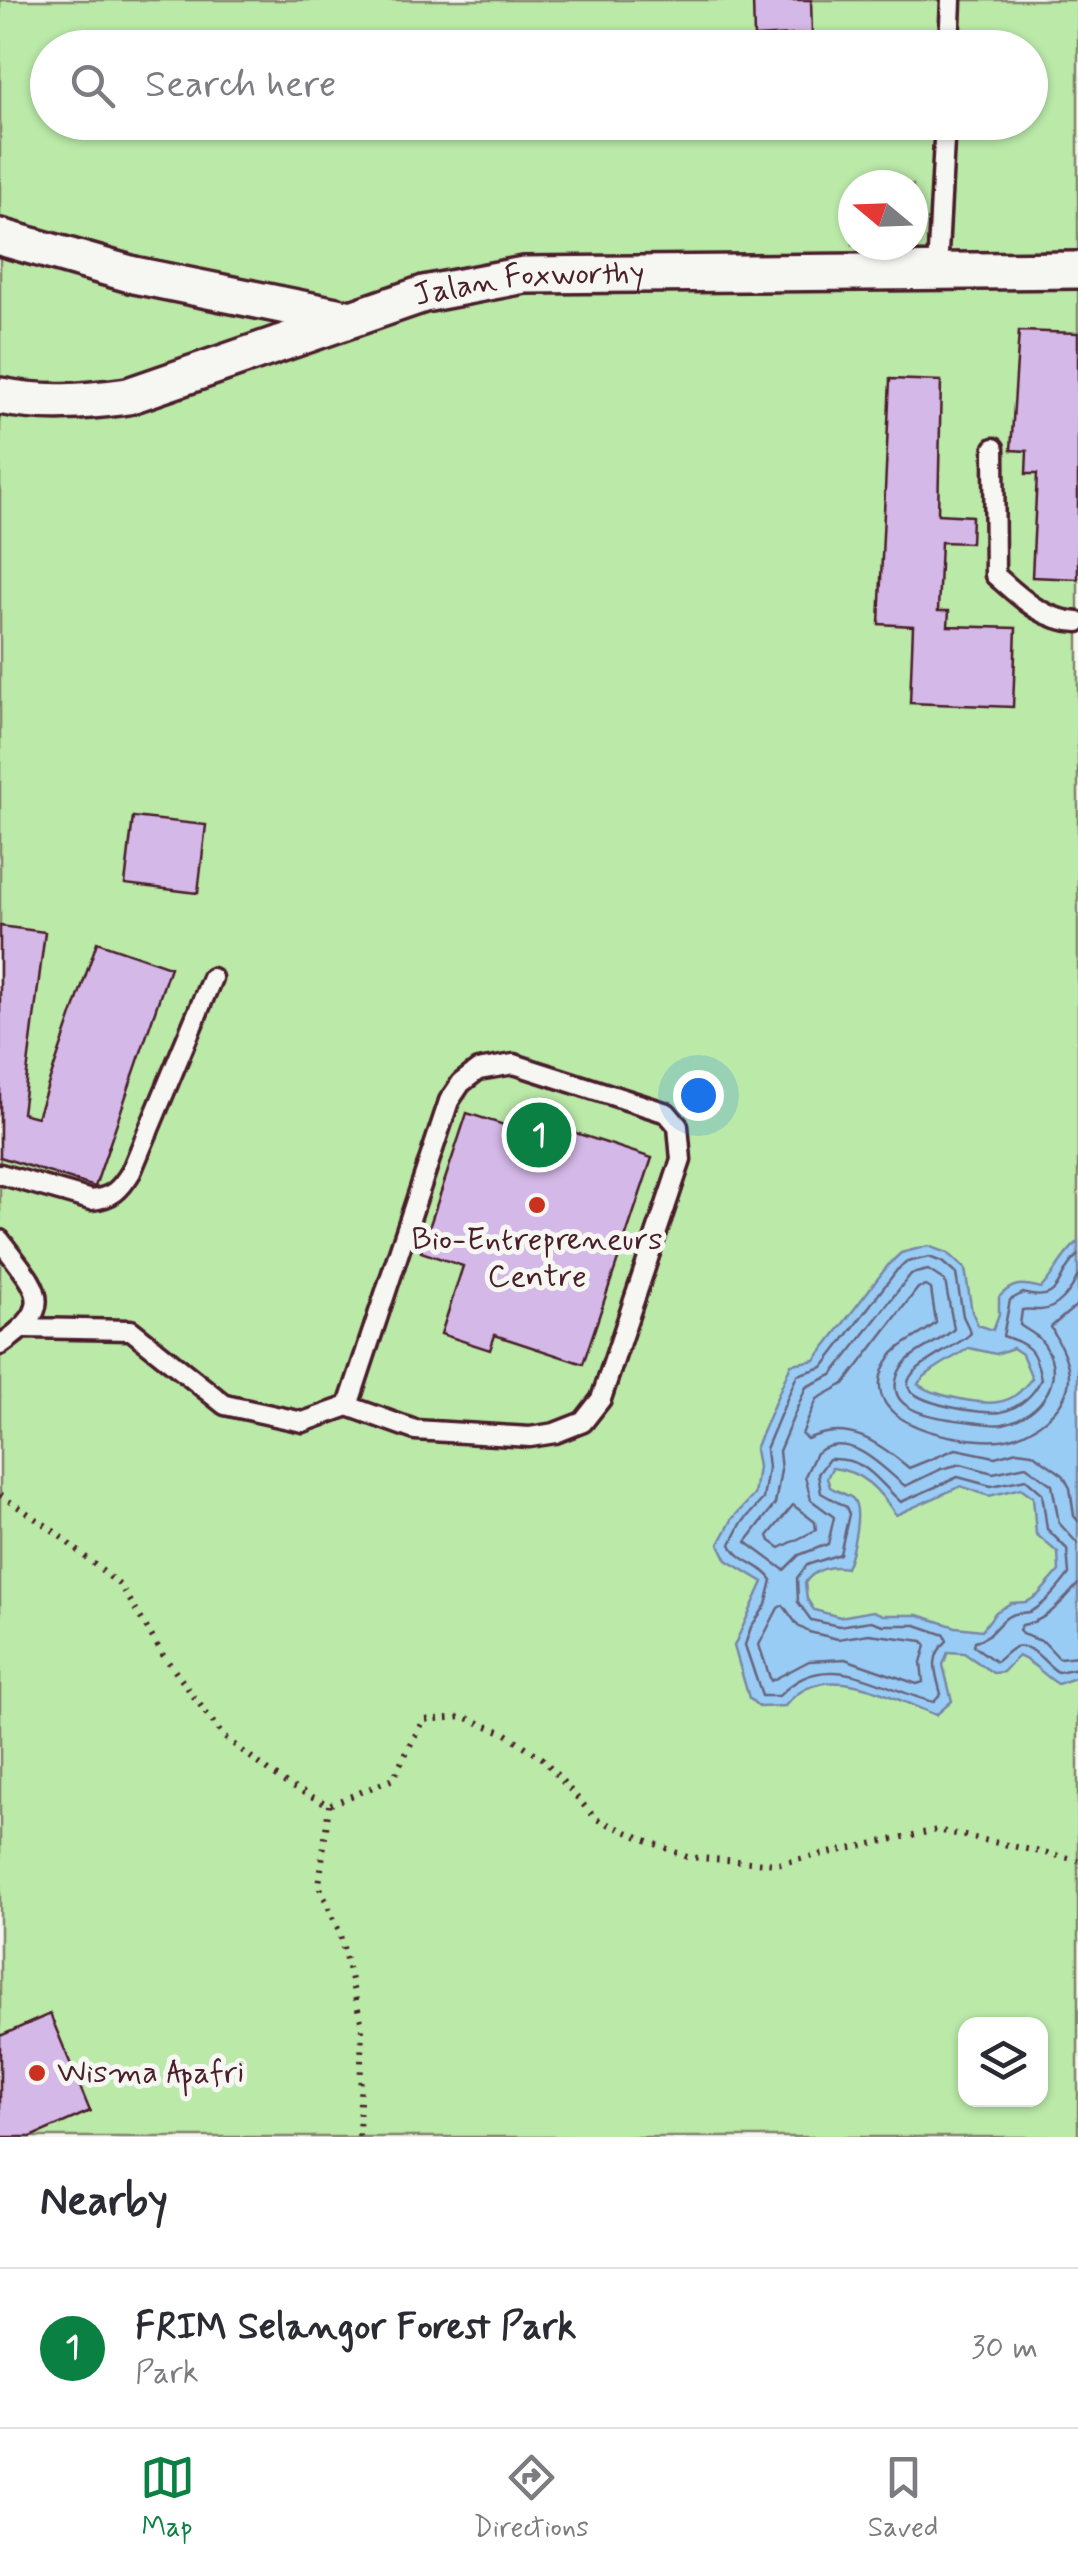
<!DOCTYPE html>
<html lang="en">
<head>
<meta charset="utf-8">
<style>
	body { margin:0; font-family:Mynerve,sans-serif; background:#f7f7f7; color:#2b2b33 }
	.controls { position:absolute; right:30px; bottom:30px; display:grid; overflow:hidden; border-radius:20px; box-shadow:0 2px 8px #0004 }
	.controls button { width:90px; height:90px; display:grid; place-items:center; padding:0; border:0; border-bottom:2px solid #e1e1e2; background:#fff; color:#2b2b33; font:50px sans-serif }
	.compass { position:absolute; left:838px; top:170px; width:90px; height:90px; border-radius:50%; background:#fff; box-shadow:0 2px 8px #0004; rotate:289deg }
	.you { position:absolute; left:698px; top:1095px; width:35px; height:35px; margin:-25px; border:8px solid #fff; border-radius:50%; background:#1a73e8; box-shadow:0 0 0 15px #1a73e833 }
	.badge { display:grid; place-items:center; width:65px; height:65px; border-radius:50%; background:#0b8043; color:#fff; font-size:32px; font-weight:700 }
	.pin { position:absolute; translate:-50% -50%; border:5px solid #fff; box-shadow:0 2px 10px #0006 }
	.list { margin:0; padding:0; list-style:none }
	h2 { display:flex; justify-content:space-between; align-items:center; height:130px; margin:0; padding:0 40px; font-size:42px }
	h2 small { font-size:32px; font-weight:400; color:#7c7c81 }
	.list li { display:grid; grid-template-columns:65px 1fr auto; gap:30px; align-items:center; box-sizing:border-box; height:160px; padding:0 40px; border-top:2px solid #e1e1e2 }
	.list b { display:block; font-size:38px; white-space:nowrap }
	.list p { margin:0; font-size:32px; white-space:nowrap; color:#7c7c81 }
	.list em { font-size:32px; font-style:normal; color:#7c7c81 }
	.icon { flex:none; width:55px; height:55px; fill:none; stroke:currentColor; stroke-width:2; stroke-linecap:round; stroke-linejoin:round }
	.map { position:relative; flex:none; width:1078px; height:2137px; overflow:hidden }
	.search { position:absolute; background:#fff; box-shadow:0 2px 8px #0004; left:30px; right:30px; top:30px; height:110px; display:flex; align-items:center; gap:25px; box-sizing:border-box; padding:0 35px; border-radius:55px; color:#7c7c81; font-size:38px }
	.sheet { height:290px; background:#fff }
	nav { display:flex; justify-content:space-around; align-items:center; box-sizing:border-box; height:140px; border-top:2px solid #e1e1e2; background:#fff; font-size:28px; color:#7c7c81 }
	nav a { display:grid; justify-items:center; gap:5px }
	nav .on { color:#0b8043 }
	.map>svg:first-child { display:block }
	.green { fill:#bae9a8; stroke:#82846a; stroke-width:2.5; fill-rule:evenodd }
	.water { fill:#98ccf5; stroke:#7987a4; stroke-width:2.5; fill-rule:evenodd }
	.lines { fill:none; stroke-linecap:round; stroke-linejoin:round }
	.shore { stroke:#69647c; stroke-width:2.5 }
	.building { fill:#d4b8e7; stroke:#4a1f2b; stroke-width:2.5 }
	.lane-casing { stroke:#4a1f2b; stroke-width:25 }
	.street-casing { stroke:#4a1f2b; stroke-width:42 }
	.path { stroke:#4a1f2b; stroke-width:6; stroke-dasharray:2.5 8; stroke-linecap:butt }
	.lane { stroke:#f6f6f2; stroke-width:18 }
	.street { stroke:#f6f6f2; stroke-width:35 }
	.poi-dot { fill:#c8321e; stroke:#f6f6f2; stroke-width:4 }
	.labels { text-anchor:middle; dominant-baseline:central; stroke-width:10; stroke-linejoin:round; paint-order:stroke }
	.street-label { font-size:32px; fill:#4a1f2b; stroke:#f6f6f2 }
	.poi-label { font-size:32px; fill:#4a1f2b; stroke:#f6f6f2 }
</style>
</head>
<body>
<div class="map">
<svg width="1078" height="2137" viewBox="0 0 1078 2137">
	<rect width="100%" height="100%" fill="#f6f6f2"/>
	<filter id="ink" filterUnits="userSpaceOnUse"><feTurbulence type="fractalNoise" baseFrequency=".01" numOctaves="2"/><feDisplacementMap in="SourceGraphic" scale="20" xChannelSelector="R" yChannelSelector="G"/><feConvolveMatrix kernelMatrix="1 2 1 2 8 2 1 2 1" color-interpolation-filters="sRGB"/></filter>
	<g filter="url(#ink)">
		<path class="green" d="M0,0H1078V2137H0ZM48,48H1030V122H48ZM853,185H913V245H853ZM966,2024H1040V2100H966Z"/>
		<path class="water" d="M1078,1242V1677L1058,1684C1043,1675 1034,1662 1018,1656L1003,1672L993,1673L964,1653L948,1652L943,1665L952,1701L936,1715C888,1697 824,1657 785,1706L759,1707L749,1698L734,1646L763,1582L727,1560L719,1544L733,1518L754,1495L758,1467L755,1449L791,1364L815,1360L889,1264L901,1253L928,1246L947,1253L965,1269L972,1312L978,1325L993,1330L999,1314V1297C1013,1282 1022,1283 1041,1288C1056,1272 1061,1256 1078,1242ZM969,1348L996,1354L1013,1348L1022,1354L1032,1378C1023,1389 1014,1400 998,1402C982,1405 930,1395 918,1384C925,1372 955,1357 969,1348ZM832,1468C863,1471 879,1490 896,1515L961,1486L989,1496L1021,1488L1033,1497L1036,1534L1058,1553L1059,1571L1038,1595L1027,1602L1011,1603L996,1612L982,1630L956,1627L918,1615H883L873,1611L840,1617L814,1610L807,1599L805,1583C814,1569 831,1565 846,1568C852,1554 864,1508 852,1498C846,1494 836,1491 830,1487L827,1478Z"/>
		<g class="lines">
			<path class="shore" d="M1078,1255C1054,1274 1065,1305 1023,1293L1010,1300L1003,1336C1029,1345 1035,1348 1041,1379C1034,1395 1019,1408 1001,1412C985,1415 910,1404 908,1385C906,1366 959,1347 971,1333L963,1316L956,1274L942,1262L929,1257L907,1262L897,1270L823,1367L797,1375L766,1449L768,1468L763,1499L741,1524L731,1544C738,1562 762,1564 772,1580L766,1605L751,1627L745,1645L762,1696H779C826,1645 880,1689 934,1702L941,1694C936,1674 928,1657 947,1641L945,1635L916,1625H883L871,1621L839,1626L811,1620L798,1602L797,1578L807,1565L840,1554L849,1514L846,1507L821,1493L818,1474L829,1459C867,1457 876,1480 901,1502L958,1477L991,1486L1026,1479L1042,1493L1047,1529L1067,1549L1069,1574C1060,1586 1044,1607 1029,1612C1020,1614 1014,1612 1006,1618C994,1627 991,1638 975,1641L974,1646L996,1662C1002,1658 1009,1649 1016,1647C1034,1643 1045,1665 1058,1672L1078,1668
				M1078,1275C1072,1290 1057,1311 1039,1310C1033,1310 1028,1309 1022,1310L1020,1325C1025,1329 1033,1333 1039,1338C1071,1373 1043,1416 1003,1424C993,1426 982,1423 972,1422C949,1419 885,1416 897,1377C904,1351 937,1346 954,1329L945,1281L928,1270L911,1274L832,1375L806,1387L779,1451L781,1470L775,1504L746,1542L784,1570L799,1555L828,1544L834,1517L811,1500L805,1476L816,1453C850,1429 881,1467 905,1486L941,1469L961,1464L993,1473L1026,1466L1052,1485L1059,1523L1078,1544
				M1078,1304L1051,1327C1058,1342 1069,1359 1069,1377C1069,1409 1030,1437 1000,1440C962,1443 858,1427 884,1367C895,1343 918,1339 936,1323L931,1289L926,1286L918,1288L844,1384L817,1399L802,1434L807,1439C848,1420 878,1442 909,1468L956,1449L995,1457L1017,1451L1032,1453L1063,1475L1070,1488L1074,1516L1078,1521
				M793,1505L815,1522L816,1530L780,1548L770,1541L768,1536Z
				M1078,1584C1062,1602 1047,1621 1022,1625L1019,1630L1022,1634L1044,1642L1059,1658L1078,1656
				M783,1605L798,1626L809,1632L838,1639L869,1634L923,1641L926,1646L921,1662L923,1682L917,1684L845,1659L809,1661L771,1681L759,1645L778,1608Z"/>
		</g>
		<path class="building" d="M753,0H811L812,34L754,37Z
			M1019,331L1078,333V579L1032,577L1037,474H1026L1027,451L1011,450Z
			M890,379L941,381L938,514L972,516L971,543L941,542L938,611H949L948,626L1016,628L1013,707L910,703L913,626L879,624Z
			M133,817L206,825L198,893L125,884Z
			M0,926L45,932L22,1113L37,1117L97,942L170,967L95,1187L0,1157Z
			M512,1112L652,1158L583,1364L495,1335L490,1350L441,1334L463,1266L421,1252L467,1113L507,1126Z
			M50,2014L90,2111L31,2137H0V2036Z"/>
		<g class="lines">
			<defs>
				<path id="lane" d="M949,48L951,0
					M937,271L945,122
					M994,448L995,575C1020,597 1042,620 1078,622
					M0,1174L91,1200C112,1198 120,1190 131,1172L212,978
					M0,1240C35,1288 61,1304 0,1345
					M26,1328L131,1330L225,1405L303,1422L348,1406L415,1430L530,1437L555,1433L583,1422L601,1399L681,1160L678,1126L667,1113L514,1064L478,1070L461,1083L449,1101L348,1406"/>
				<g id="street">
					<path d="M0,237L134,275L346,318"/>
					<path id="s1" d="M0,396C43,405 85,402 128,396L424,294L524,275L1078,270"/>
				</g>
			</defs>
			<use href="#lane" class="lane-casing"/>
			<use href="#street" class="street-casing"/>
			<path class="path" d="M0,1495L50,1528L122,1587L163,1655L224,1737L288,1785L329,1805L393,1779L423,1720L464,1717L505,1733L542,1758L596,1819L687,1857L777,1864L937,1830L1078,1860
				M329,1805L319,1885L339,1931L362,2025L359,2137"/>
			<use href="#lane" class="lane"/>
			<use href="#street" class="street"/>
		</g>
	</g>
	<g class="poi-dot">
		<circle cx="537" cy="1205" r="10"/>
		<circle cx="37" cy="2073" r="10"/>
	</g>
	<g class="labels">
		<g class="street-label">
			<text stroke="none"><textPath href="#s1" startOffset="548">Jalan Foxworthy</textPath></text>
		</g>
		<g class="poi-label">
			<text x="537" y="1240">Bio-Entrepreneurs<tspan x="537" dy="37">Centre</tspan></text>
			<text x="57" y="2073" text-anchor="start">Wisma Apafri</text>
		</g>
	</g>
</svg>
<div class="controls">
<button><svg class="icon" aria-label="layers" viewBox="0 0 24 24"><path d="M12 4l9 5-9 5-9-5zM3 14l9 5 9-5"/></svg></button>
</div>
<svg class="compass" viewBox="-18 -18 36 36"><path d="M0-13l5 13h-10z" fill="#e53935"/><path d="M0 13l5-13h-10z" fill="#7c7c81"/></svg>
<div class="you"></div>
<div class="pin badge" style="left:539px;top:1135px">1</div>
<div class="search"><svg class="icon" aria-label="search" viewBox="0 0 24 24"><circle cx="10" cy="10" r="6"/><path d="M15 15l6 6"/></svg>Search here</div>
</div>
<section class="sheet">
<h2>Nearby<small></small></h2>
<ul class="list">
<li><span class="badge">1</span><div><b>FRIM Selangor Forest Park</b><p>Park</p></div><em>30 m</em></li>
</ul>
</section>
<nav>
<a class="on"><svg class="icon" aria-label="map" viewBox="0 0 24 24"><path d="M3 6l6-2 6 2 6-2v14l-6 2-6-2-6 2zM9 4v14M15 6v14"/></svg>Map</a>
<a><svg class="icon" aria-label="directions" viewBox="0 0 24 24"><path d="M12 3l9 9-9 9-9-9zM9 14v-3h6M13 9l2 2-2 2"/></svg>Directions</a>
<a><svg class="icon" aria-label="saved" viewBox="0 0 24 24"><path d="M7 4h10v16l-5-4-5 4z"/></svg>Saved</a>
</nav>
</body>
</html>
